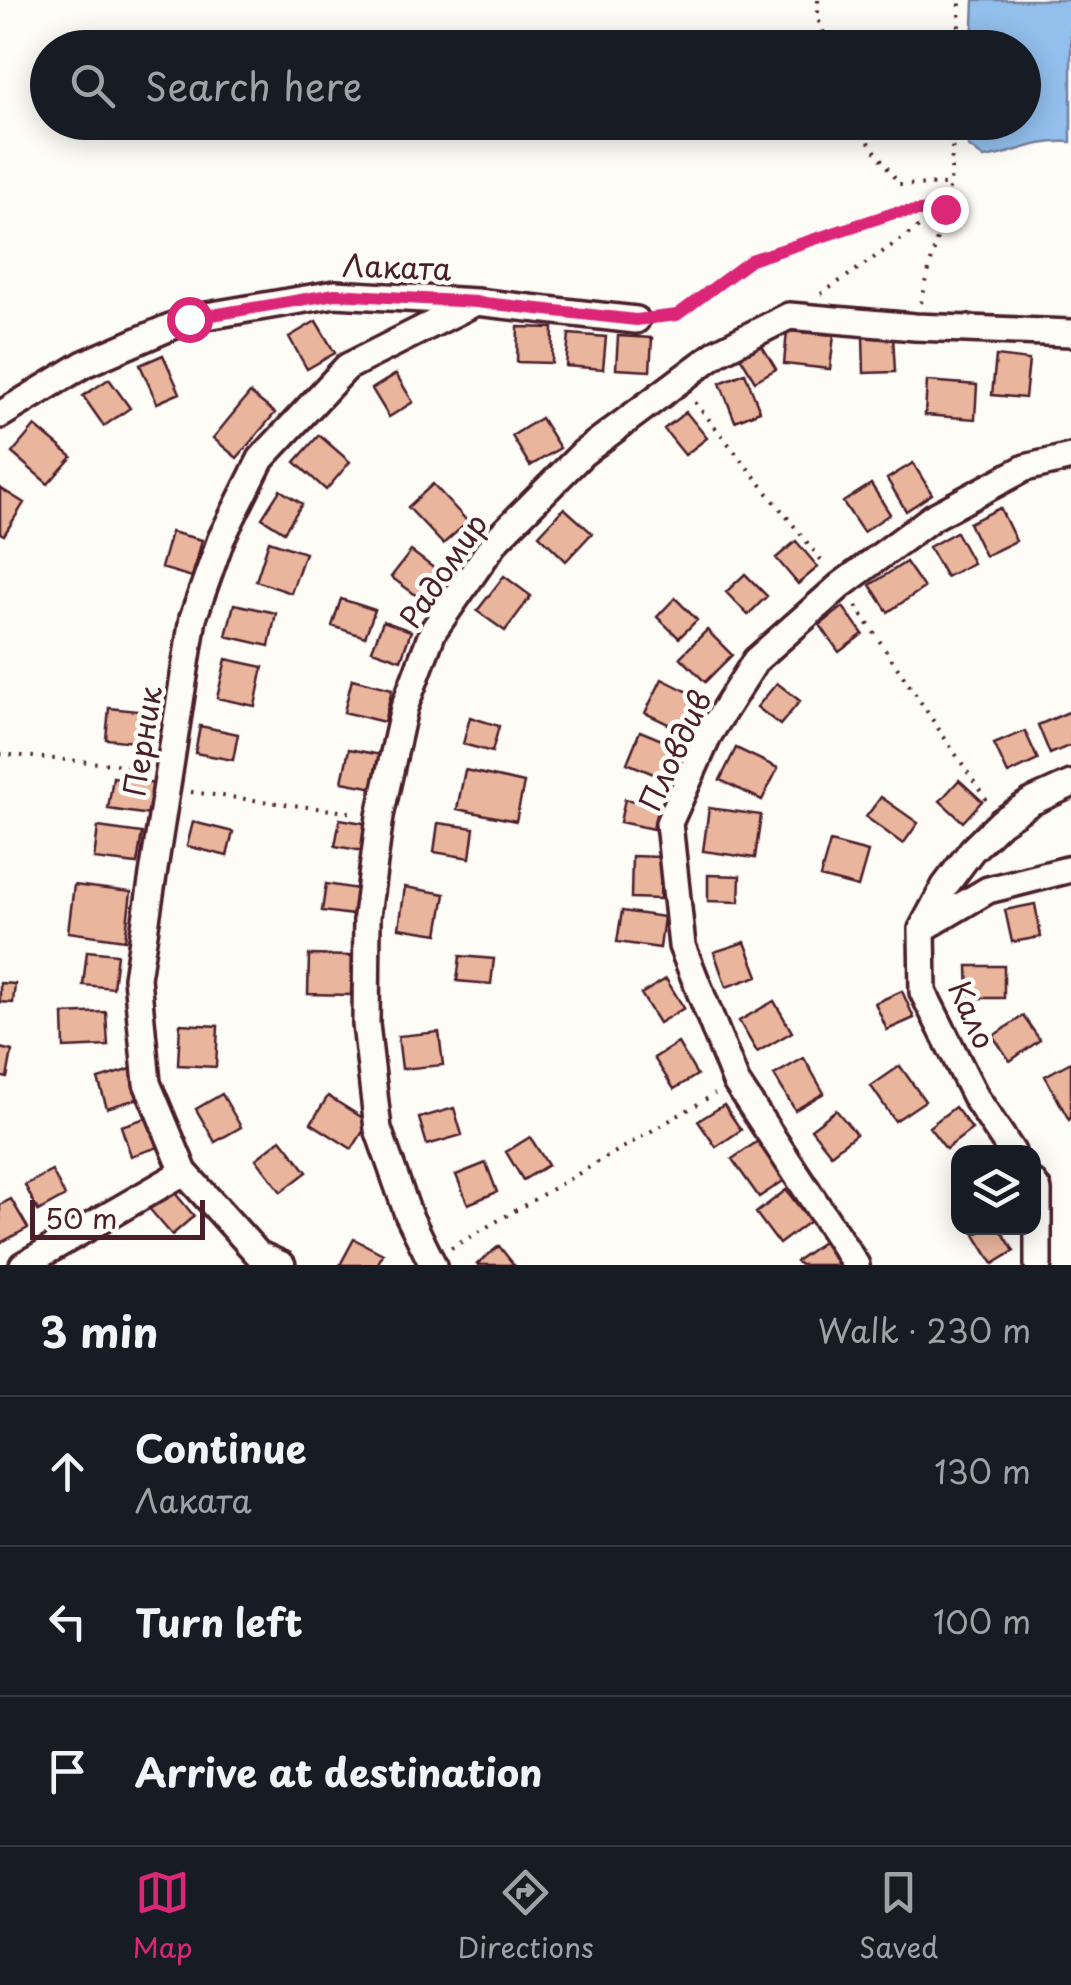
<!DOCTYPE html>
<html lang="en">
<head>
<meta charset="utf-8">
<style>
	body { margin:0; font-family:"Playpen Sans",sans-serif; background:#242831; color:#f1f3f6 }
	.controls { position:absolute; right:30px; bottom:30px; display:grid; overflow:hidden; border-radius:20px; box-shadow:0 5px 25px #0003 }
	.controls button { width:90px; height:90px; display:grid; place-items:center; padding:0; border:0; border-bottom:2px solid #363941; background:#171b24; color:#f1f3f6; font:50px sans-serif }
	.scale { position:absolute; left:30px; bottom:25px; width:175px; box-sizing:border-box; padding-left:10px; border:5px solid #4a1f2b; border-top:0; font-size:28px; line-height:35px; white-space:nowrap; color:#4a1f2b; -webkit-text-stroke:8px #fdfcf7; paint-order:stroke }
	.stop { position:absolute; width:30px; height:30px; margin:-22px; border:8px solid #db2777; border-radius:50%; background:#fff }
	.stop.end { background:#db2777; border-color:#fff; box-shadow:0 2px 10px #0008 }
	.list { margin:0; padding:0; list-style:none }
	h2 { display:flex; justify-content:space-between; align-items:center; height:130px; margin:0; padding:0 40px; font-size:42px }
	h2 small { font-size:32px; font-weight:400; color:#9ea1a6 }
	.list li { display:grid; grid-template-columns:65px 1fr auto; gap:30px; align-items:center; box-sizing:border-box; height:150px; padding:0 40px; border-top:2px solid #363941 }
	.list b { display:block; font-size:38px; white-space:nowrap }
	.list p { margin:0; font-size:32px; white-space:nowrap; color:#9ea1a6 }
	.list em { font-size:32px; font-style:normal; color:#9ea1a6 }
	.icon { flex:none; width:55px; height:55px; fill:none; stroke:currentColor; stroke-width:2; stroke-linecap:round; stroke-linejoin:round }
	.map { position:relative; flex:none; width:1071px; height:1265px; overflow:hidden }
	.search { position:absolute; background:#171b24; box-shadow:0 5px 25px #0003; left:30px; right:30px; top:30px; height:110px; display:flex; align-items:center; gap:25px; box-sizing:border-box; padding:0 35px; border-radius:55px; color:#9ea1a6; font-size:38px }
	.sheet { height:580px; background:#171b24 }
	nav { display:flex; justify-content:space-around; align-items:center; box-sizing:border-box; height:140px; border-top:2px solid #363941; background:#171b24; font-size:28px; color:#9ea1a6 }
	nav a { display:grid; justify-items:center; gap:5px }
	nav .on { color:#db2777 }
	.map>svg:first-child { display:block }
	.water { fill:#92bfec; stroke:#757f9f; stroke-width:2.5 }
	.building { fill:#eab59d; stroke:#4a1f2b; stroke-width:2.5 }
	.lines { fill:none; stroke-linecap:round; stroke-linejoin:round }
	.minor-casing { stroke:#4a1f2b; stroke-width:32 }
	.path { stroke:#4a1f2b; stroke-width:4; stroke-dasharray:2.5 8; stroke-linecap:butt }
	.minor { stroke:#fdfcf7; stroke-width:25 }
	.route { stroke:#db2777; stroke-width:12 }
	.labels { text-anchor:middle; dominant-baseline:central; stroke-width:9; stroke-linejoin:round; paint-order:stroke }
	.street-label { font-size:30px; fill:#4a1f2b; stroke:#fdfcf7 }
</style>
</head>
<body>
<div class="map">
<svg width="1071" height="1265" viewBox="0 0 1071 1265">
	<rect width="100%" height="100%" fill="#fdfcf7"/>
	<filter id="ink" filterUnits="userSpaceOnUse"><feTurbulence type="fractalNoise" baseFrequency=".01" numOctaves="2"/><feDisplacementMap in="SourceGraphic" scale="20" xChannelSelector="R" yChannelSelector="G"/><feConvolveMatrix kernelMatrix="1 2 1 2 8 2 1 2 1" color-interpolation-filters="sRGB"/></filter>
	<g filter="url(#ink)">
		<path class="water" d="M974,0H1071V142C1032,140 1018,153 984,158L968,146L969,123L1024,122V48L972,47Z"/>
		<path class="building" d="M316,321L335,353L307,369L289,337Z
			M518,327L553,328L552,363L517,362Z
			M787,331L834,335L830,369L784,364Z
			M569,334L606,337L603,369L566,366Z
			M893,335L895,372L864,373L863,336Z
			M618,336L652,338L650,371L616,369Z
			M759,341L776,369L755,381L738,353Z
			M163,355L180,393L157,403L140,365Z
			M996,356L1029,360L1025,398L992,395Z
			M745,373L760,411L735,421L720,383Z
			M396,374L413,402L389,417L372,389Z
			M109,379L130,408L104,426L83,396Z
			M927,381L977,385L975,419L925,415Z
			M250,393L275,413L237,458L213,438Z
			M686,412L707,438L685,455L664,429Z
			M541,418L560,448L530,466L512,436Z
			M35,426L72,457L48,484L12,453Z
			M319,435L350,462L326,490L295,462Z
			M913,463L932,494L906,511L887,479Z
			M433,484L468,522L443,544L408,507Z
			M871,484L890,514L863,532L843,502Z
			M0,488L24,503L4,535L0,533Z
			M280,490L302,504L284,532L262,518Z
			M564,508L592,533L566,561L539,535Z
			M1000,508L1016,541L985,556L969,523Z
			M171,532L202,540L192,577L161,568Z
			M956,532L973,563L946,577L929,547Z
			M269,541L305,553L291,593L256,581Z
			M796,541L818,567L798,584L776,558Z
			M411,551L439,572L420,598L391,577Z
			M906,562L924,588L888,612L870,585Z
			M745,574L767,596L748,615L726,592Z
			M504,576L531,596L505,631L477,611Z
			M675,598L697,620L679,638L657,617Z
			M341,599L375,610L365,637L332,626Z
			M234,604L276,613L269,646L226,636Z
			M843,607L863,634L839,652L820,625Z
			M383,621L411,631L401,660L372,650Z
			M707,630L732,655L705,682L680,657Z
			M226,659L263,667L255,706L217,698Z
			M352,679L392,689L384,722L344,712Z
			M662,679L706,701L689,734L645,713Z
			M777,683L800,701L780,725L757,707Z
			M109,708L147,712L143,743L106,739Z
			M1071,711V745L1050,754L1038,725Z
			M470,717L499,726L492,752L463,744Z
			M200,726L238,734L233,760L195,753Z
			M640,731L686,750L673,782L627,763Z
			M1025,731L1038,760L1008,774L994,744Z
			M736,748L778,768L762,800L720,780Z
			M349,749L381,755L375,788L342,782Z
			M465,770L524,783L516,821L457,809Z
			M113,777L155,784L150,815L108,809Z
			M959,780L982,801L963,822L940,801Z
			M881,797L918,823L903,844L866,817Z
			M625,799L658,806L653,829L620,822Z
			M709,808L761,815L755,858L703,851Z
			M340,819L369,824L364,851L335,846Z
			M193,822L233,832L227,856L187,846Z
			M438,823L474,828L470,858L434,852Z
			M98,827L142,833L137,864L94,859Z
			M830,842L868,852L858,887L820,877Z
			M632,856L661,857L660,899L631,898Z
			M708,875L740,876L739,902L708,901Z
			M326,884L364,890L360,916L322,911Z
			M74,885L131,892L125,940L68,932Z
			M405,887L445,894L438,934L399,928Z
			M1035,904L1041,937L1012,942L1005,910Z
			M622,911L664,917L660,948L617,942Z
			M745,942L758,976L726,987L714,952Z
			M87,951L117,954L113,988L83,985Z
			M309,955L352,956L351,995L308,994Z
			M460,956L494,959L491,984L457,981Z
			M968,966H1004V998H969Z
			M666,979L684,1008L659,1023L641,994Z
			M0,983L15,984L13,1003L0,1002Z
			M902,991L914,1018L887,1030L875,1003Z
			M774,1001L792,1032L757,1052L739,1021Z
			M106,1012L108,1046L64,1048L63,1014Z
			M1023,1016L1040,1040L1010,1061L993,1036Z
			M180,1024L218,1026L216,1067L178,1065Z
			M439,1032L443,1065L402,1069L398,1036Z
			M678,1043L697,1075L674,1089L654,1058Z
			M0,1048L12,1051L7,1078L0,1076Z
			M804,1058L824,1093L795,1110L774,1075Z
			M1071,1062V1118L1069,1120L1045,1076Z
			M900,1066L925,1101L895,1121L871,1086Z
			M131,1069L140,1098L107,1108L98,1079Z
			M222,1094L241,1127L215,1142L196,1109Z
			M328,1096L369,1122L352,1149L311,1123Z
			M724,1105L741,1130L716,1147L698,1121Z
			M955,1107L972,1129L946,1149L929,1127Z
			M454,1108L462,1135L427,1145L419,1118Z
			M836,1110L856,1134L831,1154L811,1129Z
			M152,1116L162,1146L131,1156L121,1126Z
			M530,1137L548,1165L523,1180L506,1152Z
			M281,1139L307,1172L281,1192L256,1159Z
			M758,1141L785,1180L759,1197L732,1159Z
			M486,1163L497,1192L468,1204L456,1175Z
			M52,1171L65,1196L38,1211L25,1185Z
			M170,1187L194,1216L172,1235L147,1206Z
			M786,1190L810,1221L779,1244L756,1213Z
			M11,1199L28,1228L0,1243V1205Z
			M987,1228H1000L1014,1251L993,1264L975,1235Z
			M354,1239L383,1254L377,1265H340Z
			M823,1242L839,1265H800L796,1261Z
			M499,1246L514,1265H478L477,1264Z"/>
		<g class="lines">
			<defs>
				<path id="minor" d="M0,415L84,364L189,319L335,294L476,302L636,320
					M922,929L988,890L1071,869
					M1012,1152L976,1098L923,992L922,929L945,886L972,850L1001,822L1031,802L1071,784
					M1034,1184L1038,1190V1265
					M23,1265L184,1172
					M282,1265L258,1254L184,1172L147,1083L137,978L193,618L221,539L261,459L347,367L476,302
					M433,1265L408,1214L378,1129L366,1024L367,916L380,816L404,708L433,631L497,539L583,453L718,352L789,316L915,327L1071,333
					M856,1265L736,1082L682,946L669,823L709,734L756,660L841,585L933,517L1025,468L1071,457"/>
			</defs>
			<use href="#minor" class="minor-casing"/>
			<path class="path" d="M818,0V19L830,48
				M958,48L960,0
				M861,122L870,144L899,184L950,185
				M821,294L941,212
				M921,303L950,185L954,122
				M661,317L677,315L751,260L894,213L945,209
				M695,402L826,566
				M856,606L987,801
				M0,754L145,767
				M191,792L355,813
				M451,1248L715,1094"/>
			<use href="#minor" class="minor"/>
		</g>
	</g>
	<g class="lines" filter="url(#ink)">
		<path class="route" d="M189,319L335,294L476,302L636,320L677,315L751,260L894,213L945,209"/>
	</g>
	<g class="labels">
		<g class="street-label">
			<text transform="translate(397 266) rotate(2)">Лаката</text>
			<text transform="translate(442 570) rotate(-56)">Радомир</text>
			<text transform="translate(141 741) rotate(-81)">Перник</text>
			<text transform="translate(674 750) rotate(-65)">Пловдив</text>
			<text transform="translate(973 1014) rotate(66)">Кало</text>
		</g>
	</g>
</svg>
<div class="controls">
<button><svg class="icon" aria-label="layers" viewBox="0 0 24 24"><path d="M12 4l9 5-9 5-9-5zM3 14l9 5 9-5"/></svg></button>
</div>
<div class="scale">50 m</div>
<div class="stop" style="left:189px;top:319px"></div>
<div class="stop end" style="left:945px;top:209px"></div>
<div class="search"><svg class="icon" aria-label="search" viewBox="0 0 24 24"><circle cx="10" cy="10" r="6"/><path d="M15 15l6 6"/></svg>Search here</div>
</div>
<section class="sheet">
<h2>3 min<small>Walk · 230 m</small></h2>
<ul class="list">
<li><svg class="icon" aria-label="ahead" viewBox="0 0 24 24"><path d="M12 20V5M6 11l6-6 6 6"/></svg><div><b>Continue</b><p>Лаката</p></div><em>130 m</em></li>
<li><svg class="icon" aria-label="left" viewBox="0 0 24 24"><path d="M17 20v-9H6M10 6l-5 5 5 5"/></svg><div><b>Turn left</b></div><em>100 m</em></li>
<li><svg class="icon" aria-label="arrive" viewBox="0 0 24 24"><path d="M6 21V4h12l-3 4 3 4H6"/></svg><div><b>Arrive at destination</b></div></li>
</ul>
</section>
<nav>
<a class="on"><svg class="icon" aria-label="map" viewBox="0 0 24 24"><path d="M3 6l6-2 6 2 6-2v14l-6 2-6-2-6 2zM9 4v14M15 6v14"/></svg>Map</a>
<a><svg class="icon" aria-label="directions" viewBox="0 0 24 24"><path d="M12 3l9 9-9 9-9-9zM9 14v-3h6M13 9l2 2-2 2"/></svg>Directions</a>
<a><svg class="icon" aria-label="saved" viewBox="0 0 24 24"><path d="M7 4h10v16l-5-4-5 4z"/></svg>Saved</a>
</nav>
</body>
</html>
